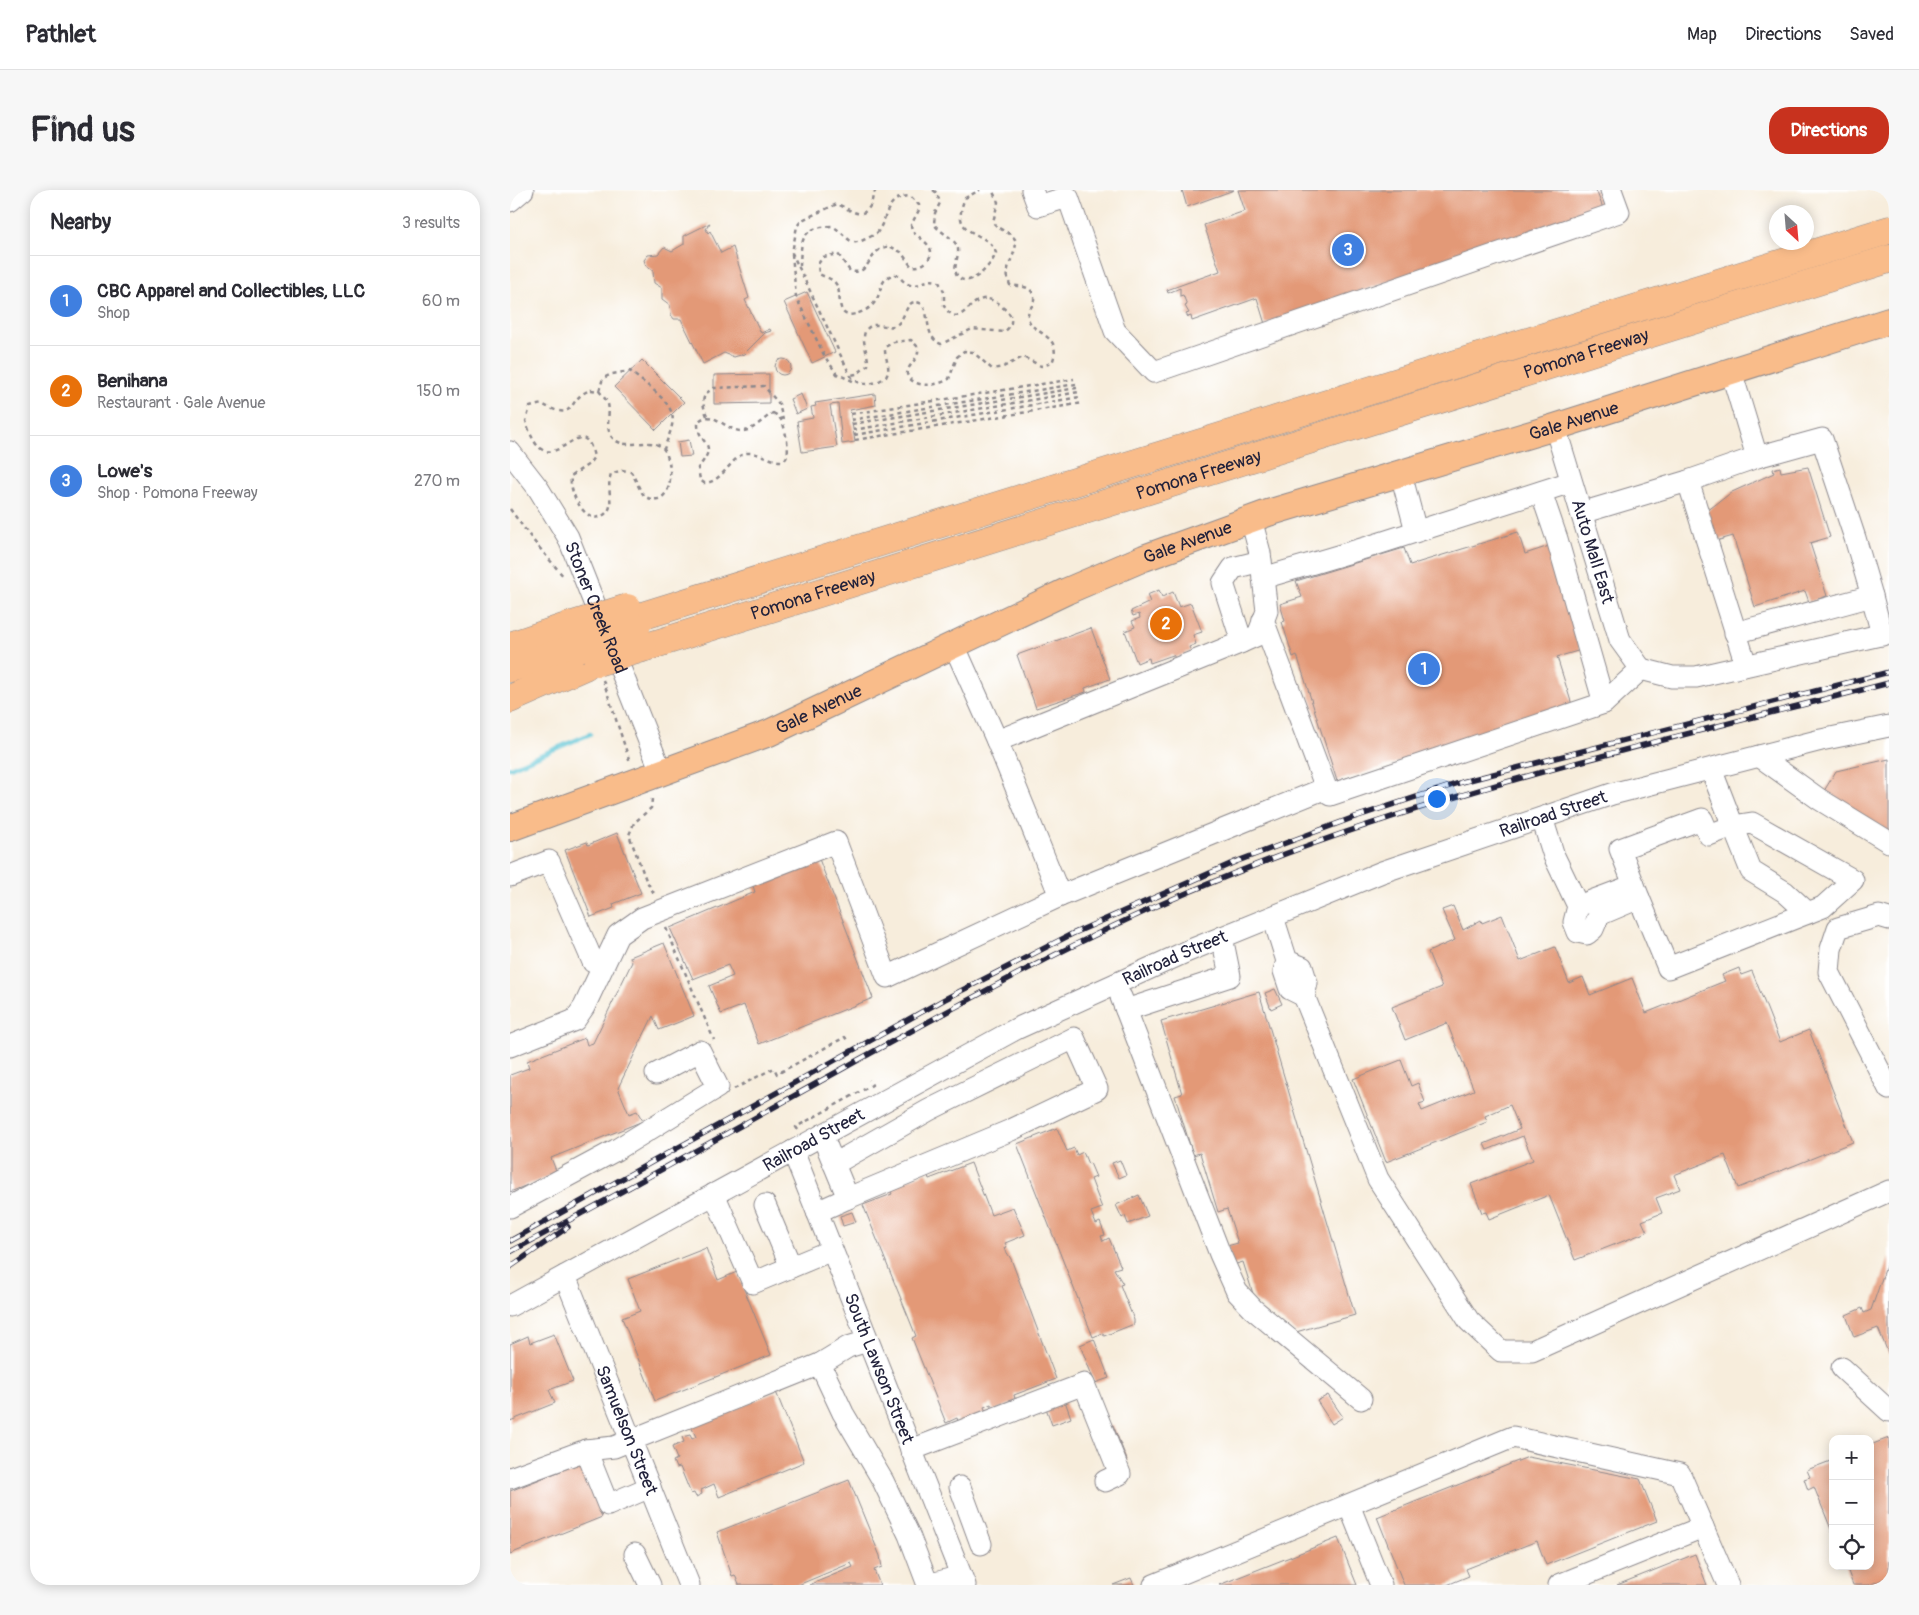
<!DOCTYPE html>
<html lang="en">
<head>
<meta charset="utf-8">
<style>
	body { margin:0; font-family:Pangolin,sans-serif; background:#f7f7f7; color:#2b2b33 }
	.controls { position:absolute; right:15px; bottom:15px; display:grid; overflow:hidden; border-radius:10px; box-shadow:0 2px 12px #0003 }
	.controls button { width:45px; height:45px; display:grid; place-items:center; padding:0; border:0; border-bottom:1px solid #e1e1e2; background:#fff; color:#2b2b33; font:25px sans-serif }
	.compass { position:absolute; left:1259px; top:15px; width:45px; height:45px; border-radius:50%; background:#fff; box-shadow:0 2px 12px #0003; rotate:154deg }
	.you { position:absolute; left:926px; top:608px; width:18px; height:18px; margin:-12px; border:4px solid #fff; border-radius:50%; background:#1a73e8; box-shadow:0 0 0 8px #1a73e833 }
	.badge { display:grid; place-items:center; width:32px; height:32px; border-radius:50%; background:#c8321e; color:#fff; font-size:16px; font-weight:700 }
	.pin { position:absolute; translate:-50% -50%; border:2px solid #fff; box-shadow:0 1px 5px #0006 }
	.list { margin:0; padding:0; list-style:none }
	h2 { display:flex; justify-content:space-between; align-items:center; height:65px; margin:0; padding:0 20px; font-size:21px }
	h2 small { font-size:16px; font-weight:400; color:#7c7c81 }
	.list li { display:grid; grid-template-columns:32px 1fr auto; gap:15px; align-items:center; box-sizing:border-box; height:90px; padding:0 20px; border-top:1px solid #e1e1e2 }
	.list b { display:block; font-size:19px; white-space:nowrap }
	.list p { margin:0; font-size:16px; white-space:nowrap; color:#7c7c81 }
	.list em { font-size:16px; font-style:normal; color:#7c7c81 }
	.icon { flex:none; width:28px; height:28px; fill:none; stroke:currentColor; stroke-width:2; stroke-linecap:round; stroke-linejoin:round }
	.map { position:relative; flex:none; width:1379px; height:1395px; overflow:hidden; border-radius:20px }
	header { display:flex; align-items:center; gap:30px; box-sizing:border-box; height:70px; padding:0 25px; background:#fff; border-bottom:1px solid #e1e1e2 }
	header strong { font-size:24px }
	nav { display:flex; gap:28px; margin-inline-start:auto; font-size:18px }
	.intro { display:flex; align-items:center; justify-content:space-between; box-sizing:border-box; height:120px; padding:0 30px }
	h1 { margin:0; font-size:35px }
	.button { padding:12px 22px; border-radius:20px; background:#c8321e; color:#fff; font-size:18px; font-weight:700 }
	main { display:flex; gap:30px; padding:0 30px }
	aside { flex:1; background:#fff; border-radius:20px; box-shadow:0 2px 12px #0003 }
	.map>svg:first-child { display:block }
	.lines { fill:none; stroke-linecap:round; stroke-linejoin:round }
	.stream { stroke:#58c2d3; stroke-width:4.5 }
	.building { fill:#e39977 }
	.minor-casing { stroke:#8c888c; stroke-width:23 }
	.major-casing { stroke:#8c888c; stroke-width:28 }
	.highway-casing { stroke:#8c888c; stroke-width:29 }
	.path { stroke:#8c888c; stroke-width:2.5; stroke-dasharray:4 4; stroke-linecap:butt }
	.minor { stroke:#fff; stroke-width:21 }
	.major { stroke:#f9bc8a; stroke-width:26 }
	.highway { stroke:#f9bc8a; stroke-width:28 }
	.rail-casing { stroke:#22223b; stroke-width:5.5 }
	.rail { stroke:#fff; stroke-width:4; stroke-dasharray:11; stroke-linecap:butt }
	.highway-bridge-casing { stroke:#8c888c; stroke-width:29; stroke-linecap:butt }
	.highway-bridge { stroke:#f9bc8a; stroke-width:28 }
	.labels { text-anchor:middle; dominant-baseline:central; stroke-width:4.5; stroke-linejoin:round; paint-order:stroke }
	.street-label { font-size:18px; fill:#22223b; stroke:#fff }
</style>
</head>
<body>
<header>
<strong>Pathlet</strong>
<nav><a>Map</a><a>Directions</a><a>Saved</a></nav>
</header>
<div class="intro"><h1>Find us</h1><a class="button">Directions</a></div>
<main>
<aside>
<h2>Nearby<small>3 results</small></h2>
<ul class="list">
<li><span class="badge" style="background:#3f7fe0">1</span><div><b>CBC Apparel and Collectibles, LLC</b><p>Shop</p></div><em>60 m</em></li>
<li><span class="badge" style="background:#e8710a">2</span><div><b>Benihana</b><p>Restaurant · Gale Avenue</p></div><em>150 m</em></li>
<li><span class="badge" style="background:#3f7fe0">3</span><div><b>Lowe's</b><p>Shop · Pomona Freeway</p></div><em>270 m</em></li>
</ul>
</aside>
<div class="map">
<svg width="1379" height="1395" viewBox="0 0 1379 1395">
	<rect width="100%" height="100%" fill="#fff"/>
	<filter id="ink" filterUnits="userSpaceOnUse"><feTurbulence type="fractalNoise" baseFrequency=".02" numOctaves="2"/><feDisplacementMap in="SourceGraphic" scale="10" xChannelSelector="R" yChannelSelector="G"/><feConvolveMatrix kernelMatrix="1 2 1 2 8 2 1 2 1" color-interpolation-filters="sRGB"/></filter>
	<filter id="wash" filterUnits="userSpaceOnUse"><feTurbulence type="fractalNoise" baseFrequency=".0096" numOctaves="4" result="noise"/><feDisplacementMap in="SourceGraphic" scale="20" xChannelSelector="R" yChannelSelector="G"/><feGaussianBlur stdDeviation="1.12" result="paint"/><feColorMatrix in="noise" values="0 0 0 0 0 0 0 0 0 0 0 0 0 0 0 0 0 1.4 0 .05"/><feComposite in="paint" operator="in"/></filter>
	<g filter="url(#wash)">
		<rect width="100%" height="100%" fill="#f7eddc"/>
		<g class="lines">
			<path class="stream" d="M0,578L80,544"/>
		</g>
		<g id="blocks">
			<path class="building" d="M672,0H724L677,17Z
				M728,0H1086L1093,18L755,134L747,108L682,131L681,126L678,127L676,124L679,123L675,116L677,115L673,105L670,106V98L658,103L657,100L710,81L694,35L735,21Z
				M200,33L196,39L198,43L200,41L211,63L223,57L239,108L235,110L251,143L260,139L261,141L255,143L234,164L224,167L214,163L193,174L171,129H164L161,125L160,115L152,109V98L144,93L143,81L136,76L134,70L138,65L148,64L154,57L162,61L174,54V46Z
				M297,102L325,162L302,173L274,112Z
				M265 177a8 8 0 1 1 16 0a8 8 0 1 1-16 0Z
				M132,170L174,212L146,240L104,197Z
				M259,184V213L204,214V185Z
				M291,204L297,219L286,224L280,209Z
				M365,204L366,215L340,220L345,252L332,254L328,214L320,215L327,257L292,262L287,231L303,228L301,217L306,216L305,213Z
				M179,250L182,266L170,267L168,252Z
				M1270,277L1271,282L1298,277L1320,347L1300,353L1317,406L1299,412L1295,401L1245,417L1223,346L1206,351L1197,321L1222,302L1264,283L1263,279Z
				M1008,342L1015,364L1039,356L1071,460L1047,467L1063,518L827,591L787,465L783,467L772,432L775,431L770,414L792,407L786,391L894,358L900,375Z
				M649,400L652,407L663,402L669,417L681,413L692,442L683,445L686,454L679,457L681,461L665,468L663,465L640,473L639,468L627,473L615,441L625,437L622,431L630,428L629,424L623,426L621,421L640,412L637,405Z
				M581,438L600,489L575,498L576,502L526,518L507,465Z
				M1379,569V642L1314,601L1326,581Z
				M107,643L131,703L103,714L104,718L81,727L55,660L77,652L78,655Z
				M309,669L363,808L249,854L234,815L211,824L199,796L223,786L218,775L183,789L160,738L245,702L243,696Z
				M943,716L953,740L971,730L972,733L992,725L1010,771L1045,757L1059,793L1073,787L1080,805L1122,788L1136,823L1215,791L1212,785L1229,778L1231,785L1242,781L1270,852L1299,840L1343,952L1228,998L1215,965L1164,985L1170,999L1146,1008L1152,1023L1132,1031L1137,1042L1065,1070L1039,1005L979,1029L976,1022L972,1023L961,994L1023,970L1013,946L977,960L974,954L1010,939L1000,915L975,926L977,932L876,972L843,889L891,870L901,896L908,893L915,912L909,914L912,921L964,900L937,833L895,850L882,817L932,797L918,762L945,750L932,720Z
				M154,753L184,826L149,840L143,826L108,898L119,924L127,921L133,931L41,968L47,983L0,1002V885L19,878L17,871L75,848L77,855L83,853L122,772L120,767Z
				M765,799L772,814L761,819L755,803Z
				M749,802L845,1125L786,1142L745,1110L733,1072L723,1075L717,1056L728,1053L717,1019L708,1022L690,963L683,965L665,906L672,904L651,831Z
				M547,938L557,961L564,958L567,965L573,962L578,974L580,973L586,987L581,989L592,1018L581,1022L586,1034L590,1032L595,1045L591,1046L593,1051L599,1048L611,1077L604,1079L613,1094L610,1095L624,1130V1134L594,1146L593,1143L583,1147L507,954Z
				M610,970L616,985L609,988L602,973Z
				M461,973L481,1025L503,1017L515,1045L495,1053L497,1057L494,1058L501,1069L546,1189L504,1205L506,1212L484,1221L481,1214L474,1217L477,1224L449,1235L447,1228L436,1233L402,1148L406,1146L353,1015L382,1004L379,997L417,982L419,989Z
				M629,1005L638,1026L618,1034L615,1026L612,1028L606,1015Z
				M342,1022L346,1032L333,1036L330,1026Z
				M196,1058L208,1090L227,1082L261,1165L145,1211L112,1128L130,1121L118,1089Z
				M1379,1068V1165L1368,1138L1344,1147L1336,1125L1352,1118L1354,1123L1361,1120Z
				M44,1144L63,1191L39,1200L45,1213L0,1231V1154L18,1146L20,1153Z
				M584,1149L599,1188L585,1193L570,1155Z
				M266,1202L294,1272L209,1307L204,1294L191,1300L192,1304L186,1307L184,1303L181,1304L170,1277L166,1278L163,1271L167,1269L162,1257L174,1252L172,1247L180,1245L182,1249L186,1247L181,1236Z
				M818,1205L833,1227L822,1234L807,1211Z
				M555,1211L561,1228L542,1235L536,1218Z
				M603,1235L617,1270L610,1273L596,1238Z
				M1379,1248V1387L1359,1395H1343L1336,1376H1360V1255Z
				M1018,1267L1130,1289L1147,1331L1036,1375L1027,1351L956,1379L959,1386L937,1395H894L867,1327Z
				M1323,1270V1344L1304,1297L1298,1300L1294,1289L1300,1287L1297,1280Z
				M71,1273L92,1327L0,1364V1301Z
				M339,1290L370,1366L372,1377L364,1380L370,1395H299L343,1377L341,1373L288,1395H229L225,1385L222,1386L207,1342Z
				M828,1348L847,1395H709Z
				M1185,1364L1197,1395H1107Z
				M621,1388L624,1395H603Z"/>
		</g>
	</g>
	<g filter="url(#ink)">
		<use href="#blocks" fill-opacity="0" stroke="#8c888c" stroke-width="1"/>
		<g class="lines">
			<defs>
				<g id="minor">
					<path d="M522,0L528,16L558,7L605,141L644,182L1109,22L1101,0"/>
					<path d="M0,11L13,0"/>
					<path d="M1221,181L1247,267L1178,291L1236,475"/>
					<path id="s1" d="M1045,237L1110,450L1131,479"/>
					<path id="s2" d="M0,262L28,298L58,347L152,584"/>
					<path d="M1247,267L1312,249L1345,348L1362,406"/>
					<path d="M891,284L906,341"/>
					<path d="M1071,323L1178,291"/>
					<path d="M753,388L858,357L1061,292"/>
					<path d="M1225,443L1362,406L1372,445"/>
					<path d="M732,452L713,393L723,378L751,371"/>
					<path d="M444,455L487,551L732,452L748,445L757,421L750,363L741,329"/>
					<path d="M1131,479L1162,487H1186L1379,443"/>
					<path d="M1094,513L1131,479"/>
					<path d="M487,551L550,706L816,598L753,430"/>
					<path d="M1249,566L1309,609L1379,652"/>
					<path d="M816,598L820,605L1094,513L1047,349L1031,302"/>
					<path d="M1032,628L1044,666L1068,716L1064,732L1068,742L1077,744L1083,739L1089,725L1129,708L1158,778L1313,717L1343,690L1242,633L1223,636L1201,579"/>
					<path d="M0,686L39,671L83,772L93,776"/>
					<path d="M1129,708L1110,659L1192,629L1199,645L1223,636L1241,681L1275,702L1298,723"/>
					<path d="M1068,716L1124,695"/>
					<path d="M763,727L777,771L774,781L780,799L794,806L797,793L792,777L777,771"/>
					<path d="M1379,729L1369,726L1328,738L1321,759L1319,782L1379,899"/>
					<path d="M794,806L868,989L959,1131L991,1161H1022L1379,1001"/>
					<path d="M611,807L616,820L720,786L712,747"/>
					<path d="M616,820L710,1064L727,1102L743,1119L851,1209"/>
					<path d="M0,856L65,830L74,817L108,745L132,728L326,652L377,787L550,706"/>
					<path id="s3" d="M283,961L455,1395"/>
					<path d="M324,974L419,920L564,848L587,899L501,940L338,1008"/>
					<path d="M204,1004L243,1093L322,1060"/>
					<path d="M255,1015L281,1077"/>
					<path d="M0,1017L106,960L208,897L190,861L146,884"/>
					<path d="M307,1022L338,1008L312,945"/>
					<path id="s4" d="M55,1086L179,1395"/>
					<path id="s5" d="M0,1116L506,839L678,761L872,682L1102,604L1311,550L1379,536"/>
					<path d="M310,1174L338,1157L358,1151"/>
					<path d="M1332,1178L1379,1221"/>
					<path d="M76,1260L104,1257L310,1174L333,1223L373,1291L399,1345L418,1395L451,1386"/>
					<path d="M401,1260L574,1194L610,1284L595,1291"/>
					<path d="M0,1288L76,1260L98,1315L140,1297"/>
					<path d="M450,1297L471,1354"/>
					<path d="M839,1315L871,1395"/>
					<path d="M125,1364L140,1395"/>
					<path d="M644,1395L1003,1247L1170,1284L1218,1395"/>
					<path d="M1049,1395L1193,1337"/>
				</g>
				<g id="major">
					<path id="s6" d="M0,638L259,543L557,401L634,368L758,323L1045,237L1379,131"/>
				</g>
				<g id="highway">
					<path d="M122,429L1379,40"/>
					<path d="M0,456L59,436"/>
					<path id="s7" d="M133,458L1379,69"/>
					<path d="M0,478L68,458"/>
					<path d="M0,509L75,476"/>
				</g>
			</defs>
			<use href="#minor" class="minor-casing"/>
			<use href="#major" class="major-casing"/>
			<use href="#highway" class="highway-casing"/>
			<path class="path" d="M366,0C362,5 363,10 360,16C351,32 337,17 327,14L292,30L287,36L282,63L340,185C349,198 364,195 376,187C382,177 374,168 375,157L384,152L401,150L408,157C410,170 398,173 397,184C403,199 428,196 439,189L447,167L454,161L463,162L482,179L493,177L513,167L531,176L542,173C554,144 522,145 518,128C516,119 529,113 522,102C517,95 508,97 500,95C492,75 506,69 506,51C501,41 490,42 483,32L488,12L482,0
				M423,0L427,3L430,13L425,23L424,34C430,43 442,46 447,56C452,65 438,81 451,89C463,96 483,73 486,63C477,38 438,49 455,8L470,0
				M282,64L286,107L315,167L327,184L345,192
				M290,76C291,50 291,37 322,36C344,49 336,61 367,43C379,26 375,7 400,6L409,15V20L401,35L402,41C411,50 430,58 416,72C411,76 407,77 401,76L391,62L379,56C374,58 368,59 365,64C357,73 355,85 340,81L328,64L313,67L308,74L309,84C314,87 322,88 326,94C333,103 324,130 345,124C351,123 361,118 365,112C373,101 369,84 388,85C405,108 413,84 429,92L434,102V116C455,148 461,88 492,117C496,120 501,124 501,129C502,135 498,139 494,142L462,139L431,154C414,147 421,127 412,114C395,105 397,129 386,135C376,140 364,129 356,140C350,150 359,164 358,175L347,184L340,185
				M81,200L89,201C92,205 96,209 98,214C101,225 93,241 105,250C119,261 144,244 155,261C162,274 164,304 148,309C143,310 138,309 134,305C129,300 126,289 121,282L112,280L101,284C96,297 104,313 98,321C79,343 58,303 61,286L79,274L84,267C72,210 38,307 16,231L20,217L32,214C69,234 55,208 81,200Z
				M89,201L93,188L102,184L120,181C133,193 157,207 162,224C165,235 157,249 154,259
				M263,223C271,227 273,232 275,241C288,297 252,256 233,264C219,271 211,293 194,293L190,290L188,278C211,250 187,257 188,232C203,217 215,242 233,241C243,241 254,228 263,223Z
				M341,224L564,189
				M197,226C192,213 190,205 204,198L254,196L269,214L273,230
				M341,230L566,194
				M342,234L567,198
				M343,240L569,202
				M344,245L570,207
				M345,250L573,213
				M0,319L22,349L54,387
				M93,490L120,572
				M142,609L141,618L124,633L119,645L136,690L145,705
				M156,738L204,850
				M224,899L264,878L267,884L335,847L337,850
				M288,940L286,937L362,895L359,890"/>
			<use href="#minor" class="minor"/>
			<use href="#major" class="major"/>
			<use href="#highway" class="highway"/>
			<defs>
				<path id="rail" d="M0,1051L435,809L562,744L725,672L842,628L952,592L1379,482
					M0,1062C118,999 234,934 350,869C458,810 566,750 679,702C904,606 1143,553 1379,493
					M0,1077L58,1037"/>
			</defs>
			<use href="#rail" class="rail-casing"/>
			<use href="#rail" class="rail"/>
			<defs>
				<path id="highway-bridge" d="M59,436L117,418
					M68,458L126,439
					M88,472L133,458"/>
			</defs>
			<use href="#highway-bridge" class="highway-bridge-casing"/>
			<use href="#highway-bridge" class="highway-bridge"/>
		</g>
	</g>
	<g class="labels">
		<g class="street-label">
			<text stroke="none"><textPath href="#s7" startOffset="988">Pomona Freeway</textPath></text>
			<text stroke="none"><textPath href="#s6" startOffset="1141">Gale Avenue</textPath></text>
			<text stroke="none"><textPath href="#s7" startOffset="582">Pomona Freeway</textPath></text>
			<text stroke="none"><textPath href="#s6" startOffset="736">Gale Avenue</textPath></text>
			<text stroke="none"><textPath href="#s1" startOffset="130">Auto Mall East</textPath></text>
			<text stroke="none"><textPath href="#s7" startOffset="178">Pomona Freeway</textPath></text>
			<text stroke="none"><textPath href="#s2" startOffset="179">Stoner Creek Road</textPath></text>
			<text stroke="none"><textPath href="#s6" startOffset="331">Gale Avenue</textPath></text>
			<text stroke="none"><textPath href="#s5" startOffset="1156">Railroad Street</textPath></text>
			<text stroke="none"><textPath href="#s5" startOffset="751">Railroad Street</textPath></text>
			<text stroke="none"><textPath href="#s5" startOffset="346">Railroad Street</textPath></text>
			<text stroke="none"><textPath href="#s3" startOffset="234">South Lawson Street</textPath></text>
			<text stroke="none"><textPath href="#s4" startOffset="166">Samuelson Street</textPath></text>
		</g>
	</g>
</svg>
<div class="controls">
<button>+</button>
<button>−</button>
<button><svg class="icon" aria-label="locate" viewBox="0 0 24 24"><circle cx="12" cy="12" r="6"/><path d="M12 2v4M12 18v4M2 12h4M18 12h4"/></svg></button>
</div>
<svg class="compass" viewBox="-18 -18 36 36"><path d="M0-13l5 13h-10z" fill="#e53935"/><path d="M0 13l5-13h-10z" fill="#7c7c81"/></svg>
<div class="you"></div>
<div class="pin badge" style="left:914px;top:479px;background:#3f7fe0">1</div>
<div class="pin badge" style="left:656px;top:434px;background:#e8710a">2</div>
<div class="pin badge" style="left:838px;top:60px;background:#3f7fe0">3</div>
</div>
</main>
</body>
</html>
